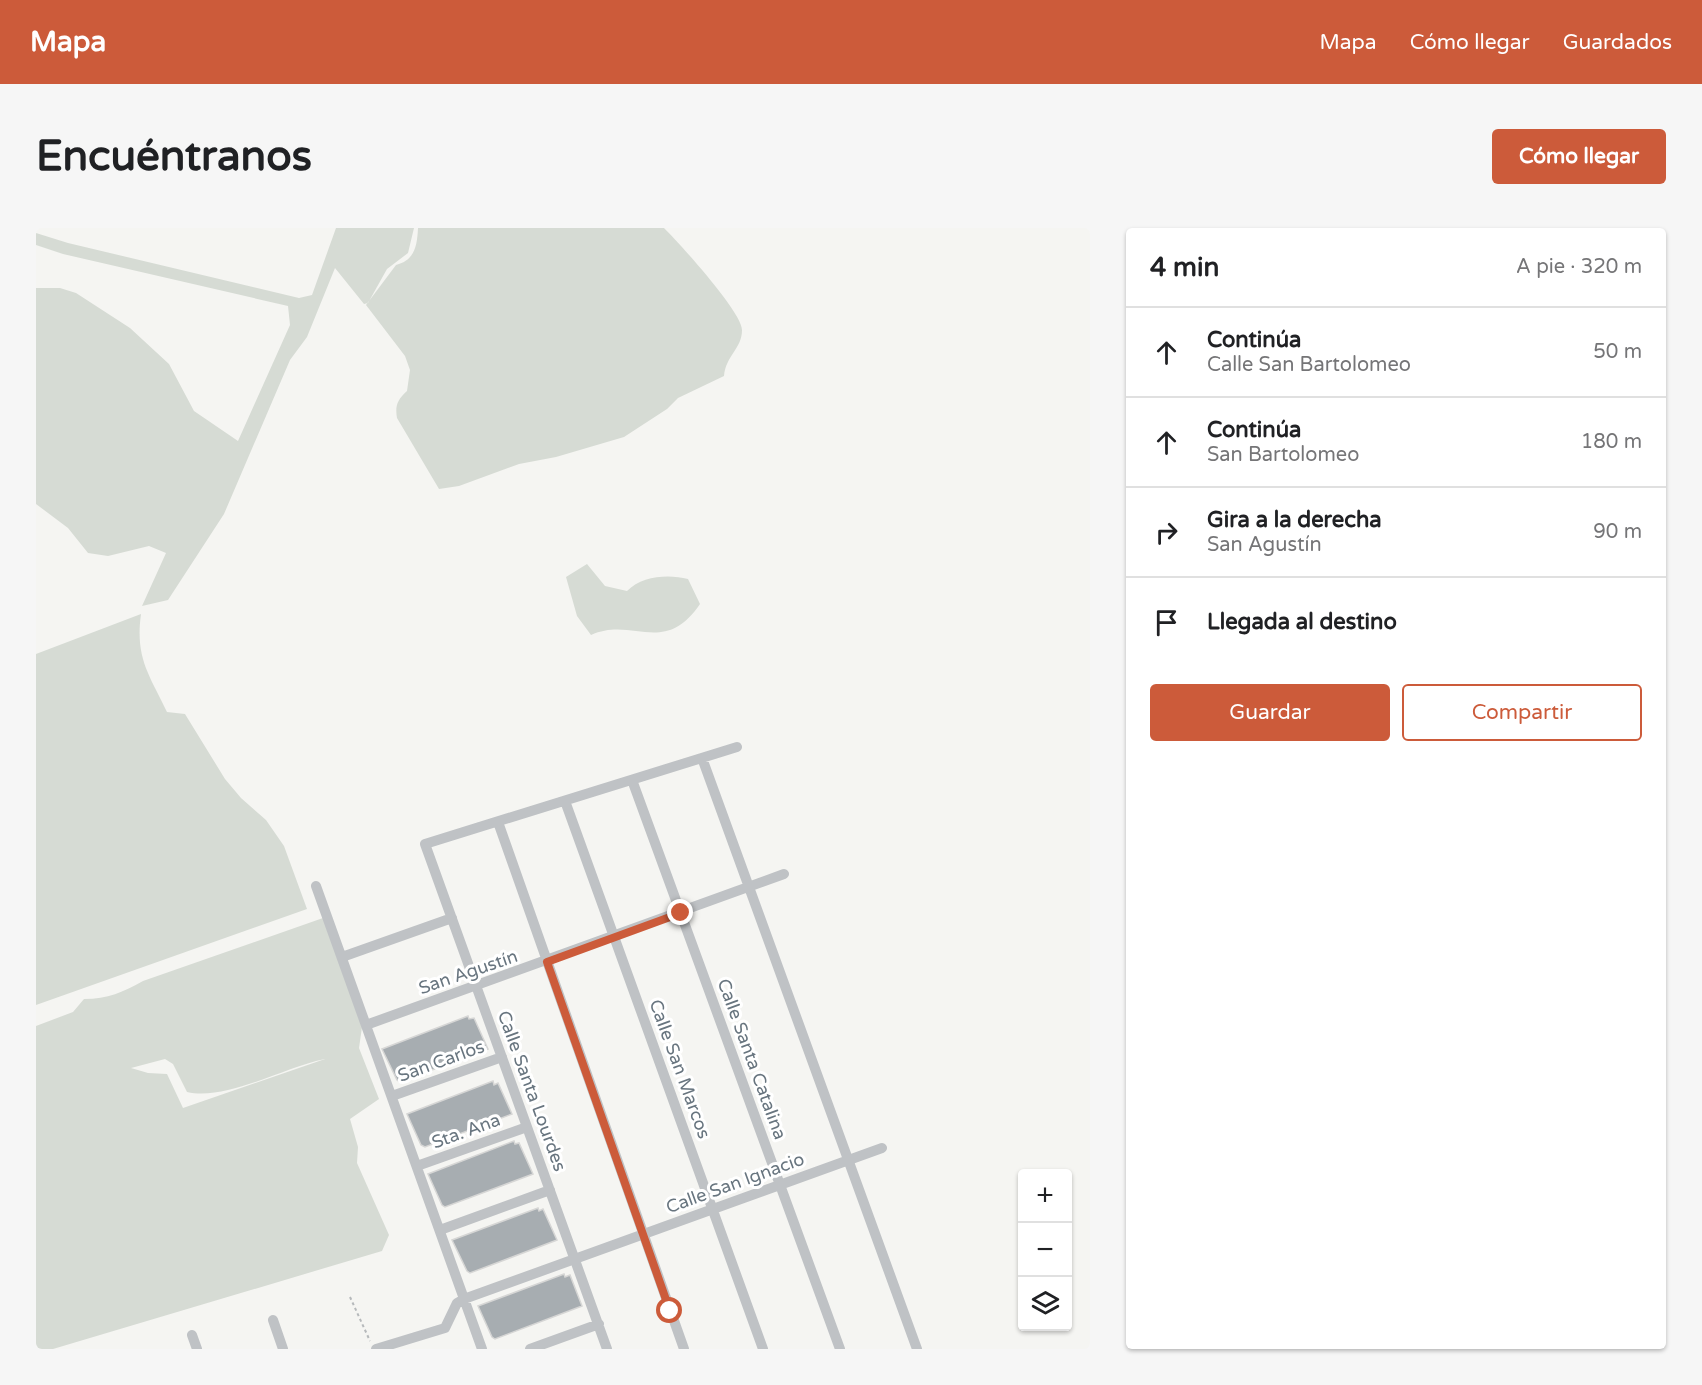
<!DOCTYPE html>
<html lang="es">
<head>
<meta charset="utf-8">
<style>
	body { margin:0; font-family:"Varela Round",sans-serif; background:#f6f6f6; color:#202124 }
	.controls { position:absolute; right:18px; bottom:18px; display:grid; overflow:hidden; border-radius:6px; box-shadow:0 2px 4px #0004 }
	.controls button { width:54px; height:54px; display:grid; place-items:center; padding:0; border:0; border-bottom:2px solid #e0e0e0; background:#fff; color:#202124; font:30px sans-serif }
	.stop { position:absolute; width:18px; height:18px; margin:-14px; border:4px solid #cc5b3a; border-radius:50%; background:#fff }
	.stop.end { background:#cc5b3a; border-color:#fff; box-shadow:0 2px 6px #0008 }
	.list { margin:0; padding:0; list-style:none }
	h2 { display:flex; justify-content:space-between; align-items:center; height:78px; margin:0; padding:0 24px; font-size:26px }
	h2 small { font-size:20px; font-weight:400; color:#757577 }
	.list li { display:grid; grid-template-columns:39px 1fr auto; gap:18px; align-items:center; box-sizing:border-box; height:90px; padding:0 24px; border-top:2px solid #e0e0e0 }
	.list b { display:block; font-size:22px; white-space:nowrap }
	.list p { margin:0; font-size:20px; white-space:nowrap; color:#757577 }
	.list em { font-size:20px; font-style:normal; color:#757577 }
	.actions { display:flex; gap:12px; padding:18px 24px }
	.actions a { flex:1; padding:14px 0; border:2px solid #cc5b3a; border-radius:6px; text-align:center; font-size:21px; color:#cc5b3a }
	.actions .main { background:#cc5b3a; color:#fff }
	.icon { flex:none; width:33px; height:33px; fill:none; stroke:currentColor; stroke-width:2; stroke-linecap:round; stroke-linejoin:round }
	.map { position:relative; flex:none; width:1054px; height:1121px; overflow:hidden; border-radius:6px }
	header { display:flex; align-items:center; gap:36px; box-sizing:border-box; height:84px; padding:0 30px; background:#cc5b3a; color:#fff }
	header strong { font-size:28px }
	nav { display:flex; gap:33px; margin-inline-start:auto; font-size:21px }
	.intro { display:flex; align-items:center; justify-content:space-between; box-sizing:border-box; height:144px; padding:0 36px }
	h1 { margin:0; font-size:42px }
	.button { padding:15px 27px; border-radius:6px; background:#cc5b3a; color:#fff; font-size:21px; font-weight:700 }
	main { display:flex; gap:36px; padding:0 36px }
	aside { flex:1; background:#fff; border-radius:6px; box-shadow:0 2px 4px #0004 }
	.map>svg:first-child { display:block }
	.green { fill:#d6dbd4; fill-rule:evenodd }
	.building { fill:#a7adb1; stroke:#d6d6d5; stroke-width:1.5 }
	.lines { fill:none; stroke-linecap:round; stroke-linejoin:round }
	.path { stroke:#b6b9bb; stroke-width:2; stroke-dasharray:3 3; stroke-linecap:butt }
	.minor { stroke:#bfc2c5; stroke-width:10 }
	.route { stroke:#cc5b3a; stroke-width:8 }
	.labels { text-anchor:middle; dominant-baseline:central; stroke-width:6; stroke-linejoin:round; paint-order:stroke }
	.street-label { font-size:18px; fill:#68757f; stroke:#fff }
</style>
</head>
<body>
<header>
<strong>Mapa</strong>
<nav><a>Mapa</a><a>Cómo llegar</a><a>Guardados</a></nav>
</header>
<div class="intro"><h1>Encuéntranos</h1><a class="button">Cómo llegar</a></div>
<main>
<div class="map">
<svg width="1054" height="1121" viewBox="0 0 1054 1121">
	<rect width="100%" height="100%" fill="#f5f5f2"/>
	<path class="green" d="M300,0H378L372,25L351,41L332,75L328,76L299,40L271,109L254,132L188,286L132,372L106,378L130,325L113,318L72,328L52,325L32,300L0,276V60H24L40,65L94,100L133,136L158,183L202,213L254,97L252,78L27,26L0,17V5L32,15L263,70L276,67Z
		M382,0H628C644,16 706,84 706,102C706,121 690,127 688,148L642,170L631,181L588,209L520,229L483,236L423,258L403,261L361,190C359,178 361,172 371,163L374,142L369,128L330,77L360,37C379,32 381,18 382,0Z
		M551,336L569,358L591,363C606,348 632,346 652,351L664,376C628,429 597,388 555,407L541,388L530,349Z
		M105,386C99,430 113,446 131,484L149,486L189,551L205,570L230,592L248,618L271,681L0,777V426Z
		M287,690L326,799L323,820L343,871L314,891L322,919L321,935L353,1007L346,1023L17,1121H0V798L37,784L48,771C72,771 87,764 107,753ZM129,831L137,836L151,864C191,873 248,839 289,831L147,880L131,846L112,845L95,840Z"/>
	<path class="building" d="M432,788L433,791L438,790L452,821L364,854L361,852L346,821Z
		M457,853L458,857L462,855L476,886L389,919L385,917L371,886Z
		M478,913L479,916L483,915L497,946L409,979L406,977L392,946Z
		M502,980L503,983L507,981L521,1012L434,1045L431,1043L416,1012Z
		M528,1046L529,1049L534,1047L546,1078L459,1111L456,1109L442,1078Z"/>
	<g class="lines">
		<path class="path" d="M314,1069L334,1113"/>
		<path class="minor" d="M666,530L881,1121
			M596,552L804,1121
			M529,573L727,1121
			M462,594L648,1121
			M280,658L446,1121
			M306,729L416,690
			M330,797L748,646
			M356,868L466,829
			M381,938L491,899
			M404,1002L514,962
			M237,1092L247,1121
			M156,1107L161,1121
			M340,1121L409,1100L421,1075L428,1071L846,920
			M494,1121L563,1096
			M571,1121L389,616L701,519"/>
	</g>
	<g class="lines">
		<path class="route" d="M634,1083L511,734L645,685"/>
	</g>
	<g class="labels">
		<g class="street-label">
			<text transform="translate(432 744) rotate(-19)">San Agustín</text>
			<text transform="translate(716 831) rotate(70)">Calle Santa Catalina</text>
			<text transform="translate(405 833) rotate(-20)">San Carlos</text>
			<text transform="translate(644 841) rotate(70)">Calle San Marcos</text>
			<text transform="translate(496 863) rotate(70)">Calle Santa Lourdes</text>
			<text transform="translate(430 903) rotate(-20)">Sta. Ana</text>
			<text transform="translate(699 955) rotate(-20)">Calle San Ignacio</text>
		</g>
	</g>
</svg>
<div class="controls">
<button>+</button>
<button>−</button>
<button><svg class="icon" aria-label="layers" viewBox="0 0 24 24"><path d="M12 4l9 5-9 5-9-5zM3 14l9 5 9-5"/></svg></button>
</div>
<div class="stop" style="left:634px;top:1083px"></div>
<div class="stop end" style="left:645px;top:685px"></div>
</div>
<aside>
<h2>4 min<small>A pie · 320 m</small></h2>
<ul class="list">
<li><svg class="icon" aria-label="ahead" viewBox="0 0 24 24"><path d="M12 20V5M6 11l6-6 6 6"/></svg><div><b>Continúa</b><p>Calle San Bartolomeo</p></div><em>50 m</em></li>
<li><svg class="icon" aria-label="ahead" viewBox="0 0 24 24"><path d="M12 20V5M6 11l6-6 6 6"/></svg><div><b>Continúa</b><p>San Bartolomeo</p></div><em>180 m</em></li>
<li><svg class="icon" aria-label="right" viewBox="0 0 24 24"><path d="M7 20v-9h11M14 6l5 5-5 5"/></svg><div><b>Gira a la derecha</b><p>San Agustín</p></div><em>90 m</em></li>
<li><svg class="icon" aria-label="arrive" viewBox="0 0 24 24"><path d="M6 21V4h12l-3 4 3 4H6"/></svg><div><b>Llegada al destino</b></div></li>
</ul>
<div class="actions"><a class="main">Guardar</a><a>Compartir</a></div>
</aside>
</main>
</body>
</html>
